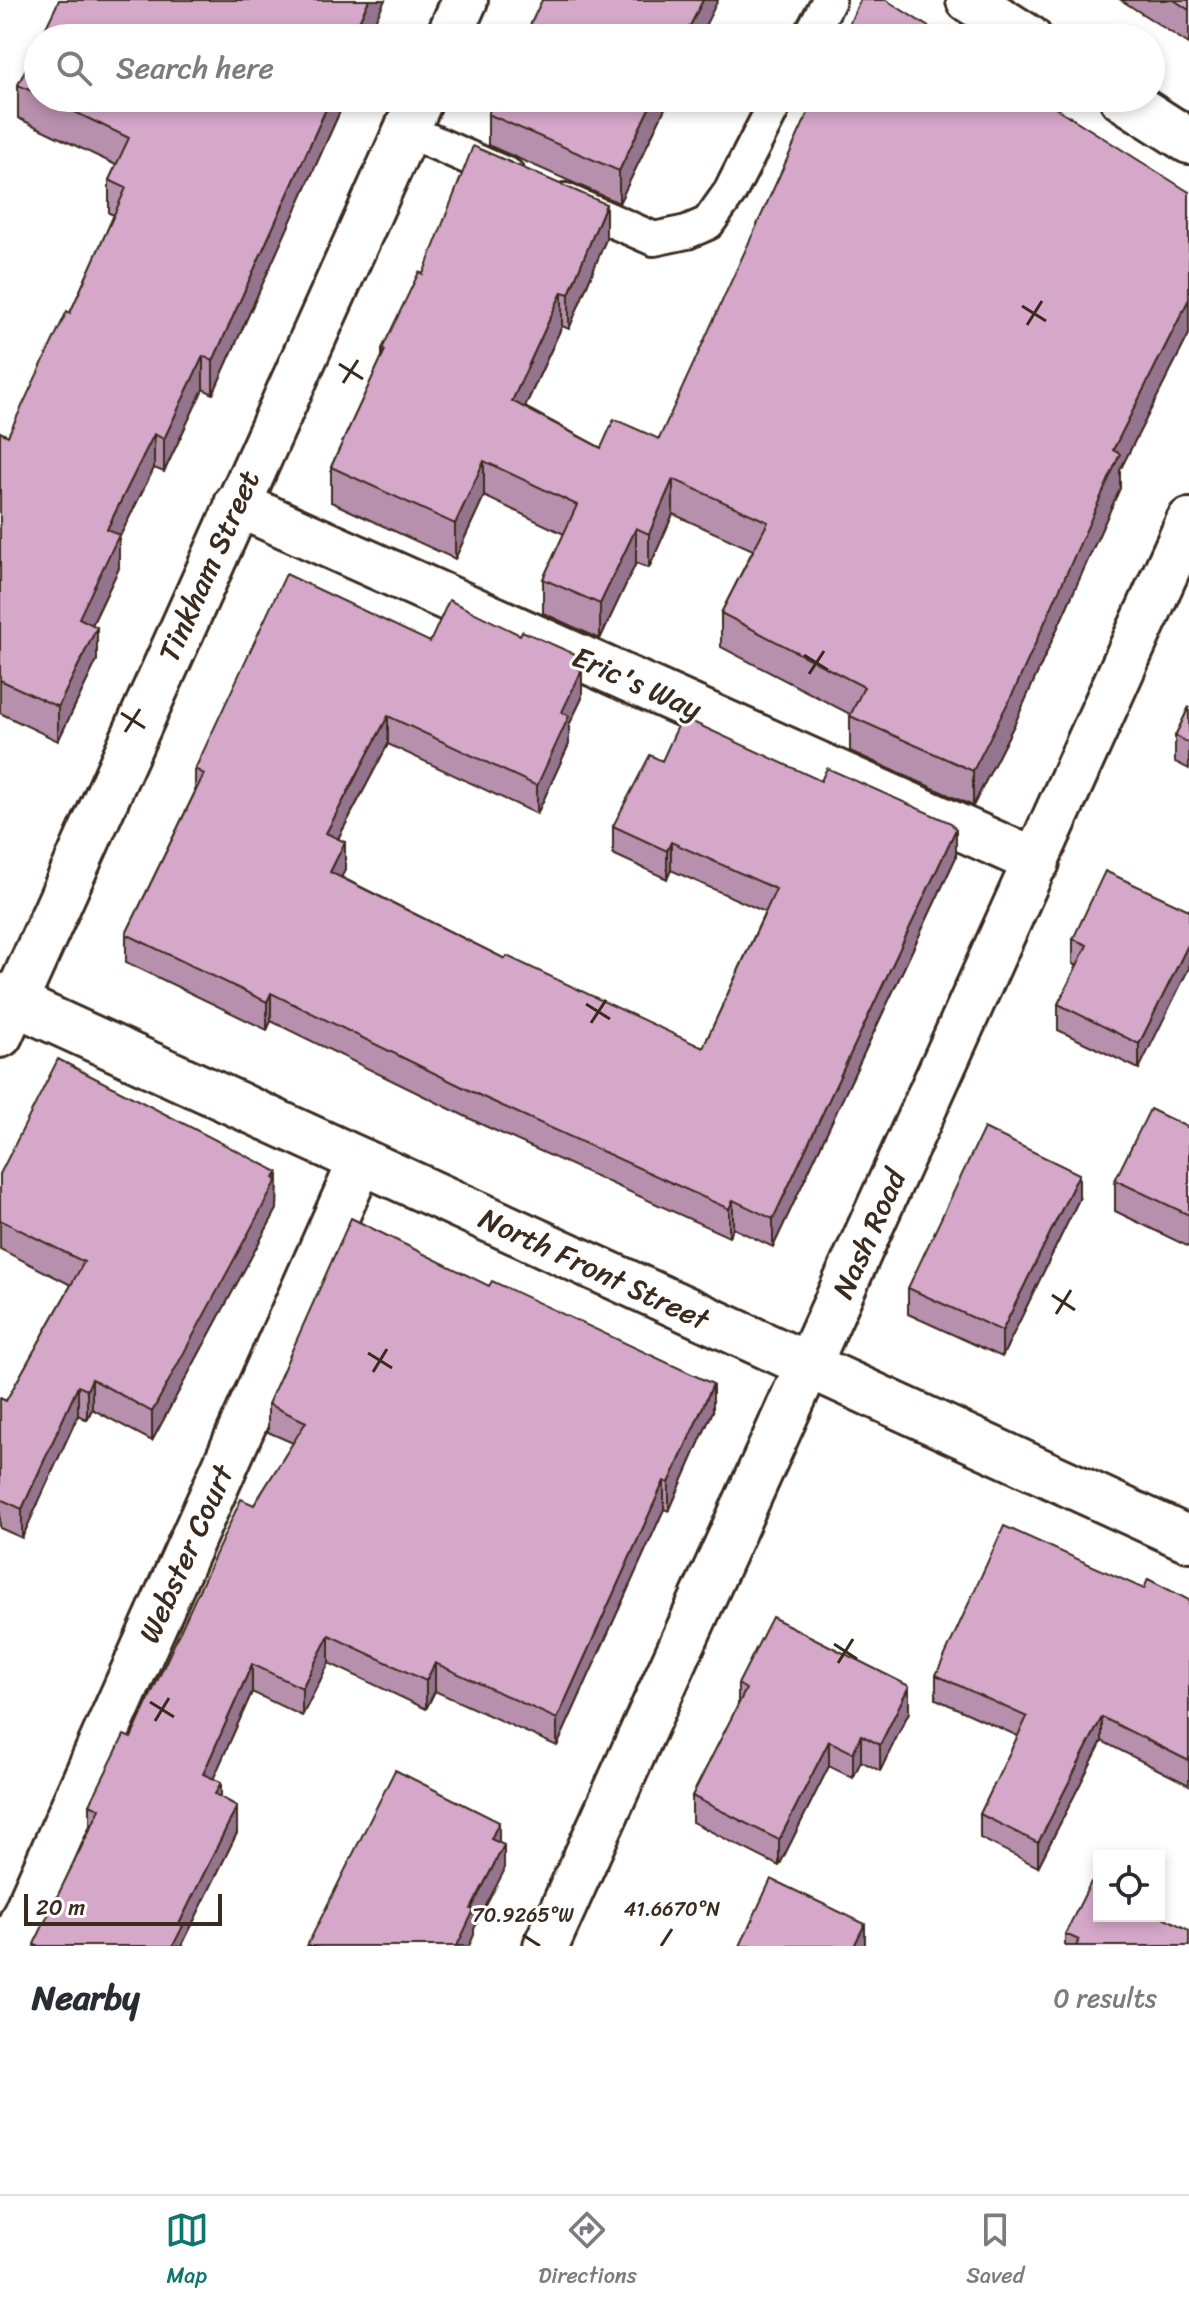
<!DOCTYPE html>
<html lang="en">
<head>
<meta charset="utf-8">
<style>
	body { margin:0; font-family:Sriracha,sans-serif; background:#f7f7f7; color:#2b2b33 }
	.controls { position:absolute; right:24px; bottom:24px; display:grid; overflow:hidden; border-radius:0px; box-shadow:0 4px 12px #0003 }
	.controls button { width:72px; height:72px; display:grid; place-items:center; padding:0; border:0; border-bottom:2px solid #e1e1e2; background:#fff; color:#2b2b33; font:40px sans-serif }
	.scale { position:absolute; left:24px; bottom:20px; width:198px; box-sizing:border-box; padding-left:8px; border:4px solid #3b2a1e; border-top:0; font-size:22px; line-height:28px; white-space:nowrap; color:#3b2a1e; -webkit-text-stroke:6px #fff; paint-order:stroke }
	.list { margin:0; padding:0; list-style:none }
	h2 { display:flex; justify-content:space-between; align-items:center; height:104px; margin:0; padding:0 32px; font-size:34px }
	h2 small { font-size:26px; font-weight:400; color:#7c7c81 }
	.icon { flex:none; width:44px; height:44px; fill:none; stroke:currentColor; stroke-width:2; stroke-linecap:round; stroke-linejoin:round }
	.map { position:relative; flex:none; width:1189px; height:1946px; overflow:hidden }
	.search { position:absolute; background:#fff; box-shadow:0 4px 12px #0003; left:24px; right:24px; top:24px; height:88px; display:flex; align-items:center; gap:20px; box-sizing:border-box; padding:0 28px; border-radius:44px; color:#7c7c81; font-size:30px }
	.sheet { height:248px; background:#fff }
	nav { display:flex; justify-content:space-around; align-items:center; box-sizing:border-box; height:112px; border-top:2px solid #e1e1e2; background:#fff; font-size:22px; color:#7c7c81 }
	nav a { display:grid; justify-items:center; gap:4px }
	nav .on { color:#0f766e }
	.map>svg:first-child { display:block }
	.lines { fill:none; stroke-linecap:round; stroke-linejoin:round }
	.lane-casing { stroke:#3b2a1e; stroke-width:38 }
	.street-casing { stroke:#3b2a1e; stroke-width:50 }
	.secondary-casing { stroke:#3b2a1e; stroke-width:50 }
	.lane { stroke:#fff; stroke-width:32 }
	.street { stroke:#fff; stroke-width:44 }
	.secondary { stroke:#fff; stroke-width:44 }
	.wall { fill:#b790ad; stroke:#3b2a1e; stroke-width:2 }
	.shaded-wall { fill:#95758d; stroke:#3b2a1e; stroke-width:2 }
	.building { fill:#d5a7c9; stroke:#3b2a1e; stroke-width:2 }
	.ticks { fill:none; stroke:#3b2a1e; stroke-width:3 }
	.labels { text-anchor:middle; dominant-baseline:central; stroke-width:6; stroke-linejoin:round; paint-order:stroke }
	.street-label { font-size:30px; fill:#3b2a1e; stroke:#fff }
	.ticks-label { font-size:20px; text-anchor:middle; fill:#3b2a1e; stroke:#fff; stroke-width:6; stroke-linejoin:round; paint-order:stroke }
</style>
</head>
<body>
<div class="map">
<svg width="1189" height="1946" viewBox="0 0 1189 1946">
	<rect width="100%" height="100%" fill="#fff"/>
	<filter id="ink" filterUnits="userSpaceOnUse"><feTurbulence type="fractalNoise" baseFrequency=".0125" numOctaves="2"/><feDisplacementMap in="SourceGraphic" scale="16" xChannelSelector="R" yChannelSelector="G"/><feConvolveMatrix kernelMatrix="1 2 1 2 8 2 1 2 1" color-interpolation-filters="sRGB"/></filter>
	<g filter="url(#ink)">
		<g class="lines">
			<defs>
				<path id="lane" d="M809,38L829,0
					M406,130L508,175
					M565,200L654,239L687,232L708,223L730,192L778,98"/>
				<path id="street" d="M448,38L465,0
					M237,504L1037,862
					M0,1035L421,98
					M11,1946L361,1161"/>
				<path id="secondary" d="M969,0L1029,38
					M1122,98L1189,141
					M0,996L1189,1539
					M546,1946L1189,521"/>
			</defs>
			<use href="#lane" class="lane-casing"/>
			<use href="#street" class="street-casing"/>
			<use href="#secondary" class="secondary-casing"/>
			<use href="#lane" class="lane"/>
			<use href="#street" class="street"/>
			<use href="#secondary" class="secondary"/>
		</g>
		<path class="wall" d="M1121,0H1189V44Z
			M38,44V98H346L213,394L203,389L164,472L154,468L119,538V568L92,625L97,660L58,741L0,713V432L8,436L70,313L114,215L109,213V180L116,165L18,118V85Z
			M670,98L619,203L488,145V114Z
			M1189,192V334L1120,470V488L1015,723L973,806L850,751V714L721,647V613L753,550L673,514L649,568L636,563L600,639L543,613V579L564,534L484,496L455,559L331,502V467L382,357V349L423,274L606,239L569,329L562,326L525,407L601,448L659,439Z
			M430,642L579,668L582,698L569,725V744L537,814L388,744L338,839L345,870L341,877L505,959L703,1048L765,912L671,870L667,879L613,854V826L662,761L956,857L773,1247L733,1228L729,1237L485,1126L271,1021L267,1030L126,962V934L195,792V769Z
			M1189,707V769L1175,762V736Z
			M1189,910L1139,1069L1058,1030V1004L1077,966L1073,964V939Z
			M1189,1128V1247L1115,1211V1180Z
			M278,1172L277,1209L152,1441L92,1409L87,1420L78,1415L22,1538L0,1528V1398L6,1401L71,1285L0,1249V1174Z
			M1079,1199L1002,1357L908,1314V1288Z
			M268,1404L713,1411L669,1511L664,1509L557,1746L435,1691L426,1709L329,1663L302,1716L252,1692L213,1779L237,1833L183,1943V1946H34L90,1830V1804L131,1738L254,1505L293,1443L268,1432Z
			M1189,1600V1785L1102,1741L1038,1867L980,1838V1814L1018,1736L936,1699V1675Z
			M738,1684L909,1712L880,1771L861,1761L853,1778L829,1766L779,1866L692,1822V1796L738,1706Z
			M1065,1934L1189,1946H1065Z"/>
		<path class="shaded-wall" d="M369,0H385L367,38H351Z
			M703,0H718L699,38H684Z
			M331,98H346L213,394V361Z
			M654,98H670L619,203V171Z
			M606,204V239L569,329V294Z
			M562,292V326L512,435V401Z
			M1189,299V334L1120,470V488L1015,723L973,806V771L1113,450Z
			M203,356V389L164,472V439Z
			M154,434V468L119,538V568L79,652V618L107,529Z
			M484,461V496L455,559V524Z
			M673,479V514L649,568V534Z
			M636,528V563L600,639V604Z
			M97,627V660L58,741V707Z
			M579,656V677L582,670V698L569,725V744L537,814V786L562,712L574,666Z
			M388,716V744L326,861V833Z
			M956,829V857L773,1247V1219Z
			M345,842V870L330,900V872Z
			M671,842V870L667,879V851Z
			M1189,943V968L1139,1069V1044Z
			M271,993V1021L267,1030V1002Z
			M278,1172L277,1209L152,1441V1412Z
			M1079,1174V1199L1002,1357V1331Z
			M733,1200V1228L729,1237V1209Z
			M92,1379V1409L87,1420V1390Z
			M713,1384V1411L669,1511V1483Z
			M78,1386V1415L22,1538V1509Z
			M664,1481V1509L557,1746V1719Z
			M329,1635V1663L302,1716V1688Z
			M435,1663V1691L426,1709V1681Z
			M252,1664V1692L203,1802V1774Z
			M909,1686V1712L880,1771V1745Z
			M1102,1717V1741L1038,1867V1843Z
			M861,1735V1761L853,1778V1753Z
			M829,1741V1766L779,1866V1840Z
			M221,1782V1810L215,1794Z
			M237,1806V1833L183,1943V1946H173L179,1924Z
			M499,1822V1847L491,1839Z
			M504,1845V1871L474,1929V1935L469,1946H457L471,1909Z
			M865,1924V1946H854Z"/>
		<path class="building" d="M59,0H369L351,38H41Z
			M542,0H703L684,38H524Z
			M860,0H886L946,38H843Z
			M1174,0H1189V10Z
			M38,44V94L18,85Z
			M46,98H331L213,361L203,356L164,439L154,434L107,529L119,535L79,618L97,627L58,707L0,680V432L8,436L67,311L70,313L126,188L109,180L129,138Z
			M496,98H654L619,171L488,114Z
			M815,98H1040L1189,192V299L1113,450L1120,454L1015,689L973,771L850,716L864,687L721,613L768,522L673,479L649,534L636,528L600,604L543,579L577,505L484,461L455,524L331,467L385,350L382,349L419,272L423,274L473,146L606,204L569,294L562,292L512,401L601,448L614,419L659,439Z
			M286,574L430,642L449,600L520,635L522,631L579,656L574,666L582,670L562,712L569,716L537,786L388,716L326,833L345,842L330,872L505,959L507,956L703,1048L776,889L671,842L667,851L613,826L650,755L662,761L682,717L821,781L827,768L951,823L956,829L773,1219L733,1200L729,1209L485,1098L271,993L267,1002L126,934L204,774L195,769Z
			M1189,707V743L1175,736Z
			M1105,871L1189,910V943L1139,1044L1058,1004L1087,945L1073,939Z
			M58,1059L278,1172L274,1178L277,1180L152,1412L92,1379L87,1390L78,1386L22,1509L0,1499V1398L6,1401L84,1262L0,1220V1174Z
			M1150,1109L1189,1128V1215L1115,1180Z
			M984,1128L1079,1174L1002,1331L908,1288Z
			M351,1218L489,1286L492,1281L713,1384L669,1483L664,1481L557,1719L435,1663L426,1681L329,1635L302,1688L252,1664L203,1774L221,1782L215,1794L237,1806L179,1924L183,1926L173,1946H37L34,1944L100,1809L90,1804L124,1735L131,1738L241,1499L254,1505L306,1422L268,1404Z
			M1004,1526L1144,1589L1148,1579L1189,1600V1761L1102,1717L1038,1843L980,1814L1027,1717L936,1675Z
			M772,1617L909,1686L880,1745L861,1735L853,1753L829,1741L779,1840L692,1796L746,1689L738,1684Z
			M395,1770L499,1822L491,1839L504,1845L471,1909L474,1910L457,1946H307Z
			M771,1879L865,1924L854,1946H740Z
			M1091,1882L1099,1886V1916L1159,1915L1189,1930V1946H1076L1079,1940L1065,1934Z"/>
	</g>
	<path class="ticks" d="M1022,306L1046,321M1027,325L1042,301M339,364L363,379M343,383L358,360M804,655L828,670M809,674L824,651M121,713L145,728M125,732L140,709M586,1004L610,1019M591,1023L606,1000M1052,1295L1075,1310M1056,1314L1071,1290M368,1353L392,1368M373,1372L387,1349M834,1644L857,1659M838,1663L853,1639M150,1702L174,1717M155,1721L169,1698M523,1935L540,1946M661,1946L672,1929"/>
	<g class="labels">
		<g class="street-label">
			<text transform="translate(209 566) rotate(-66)">Tinkham Street</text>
			<text transform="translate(637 683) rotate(24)">Eric's Way</text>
			<text transform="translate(869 1234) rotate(-66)">Nash Road</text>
			<text transform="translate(594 1269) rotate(25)">North Front Street</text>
			<text transform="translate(186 1554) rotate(-66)">Webster Court</text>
		</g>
	</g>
	<g class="ticks-label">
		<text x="672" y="1916">41.6670°N</text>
		<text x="523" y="1922">70.9265°W</text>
	</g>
</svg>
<div class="controls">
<button><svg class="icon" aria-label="locate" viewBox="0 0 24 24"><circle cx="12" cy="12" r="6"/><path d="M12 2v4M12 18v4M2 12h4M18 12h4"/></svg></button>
</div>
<div class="scale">20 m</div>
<div class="search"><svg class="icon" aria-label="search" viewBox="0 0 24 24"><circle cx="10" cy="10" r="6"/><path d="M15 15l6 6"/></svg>Search here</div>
</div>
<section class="sheet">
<h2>Nearby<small>0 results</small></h2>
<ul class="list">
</ul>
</section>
<nav>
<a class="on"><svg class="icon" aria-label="map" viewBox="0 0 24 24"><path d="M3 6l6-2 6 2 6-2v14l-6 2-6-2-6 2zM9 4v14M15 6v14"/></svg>Map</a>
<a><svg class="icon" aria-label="directions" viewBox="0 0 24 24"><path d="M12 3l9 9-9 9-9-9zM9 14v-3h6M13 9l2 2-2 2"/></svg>Directions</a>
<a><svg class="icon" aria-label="saved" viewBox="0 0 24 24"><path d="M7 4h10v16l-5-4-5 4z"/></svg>Saved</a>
</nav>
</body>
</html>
